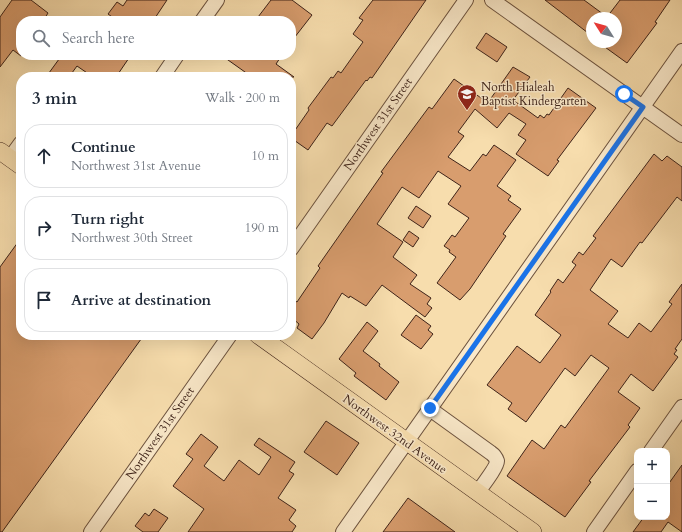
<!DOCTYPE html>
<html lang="en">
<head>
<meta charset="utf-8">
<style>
	body { margin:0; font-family:Cardo,serif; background:#f6f6f7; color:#1f2937 }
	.controls { position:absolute; right:12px; bottom:12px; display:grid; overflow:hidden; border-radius:8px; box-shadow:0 4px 16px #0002 }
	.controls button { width:36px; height:36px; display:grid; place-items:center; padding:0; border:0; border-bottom:1px solid #e0e1e3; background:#fff; color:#1f2937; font:20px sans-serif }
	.compass { position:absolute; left:586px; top:12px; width:36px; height:36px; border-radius:50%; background:#fff; box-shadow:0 4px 16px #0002; rotate:307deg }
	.stop { position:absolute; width:12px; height:12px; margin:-9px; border:3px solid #1a73e8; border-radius:50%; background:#fff }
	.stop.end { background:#1a73e8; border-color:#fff; box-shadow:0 1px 4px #0008 }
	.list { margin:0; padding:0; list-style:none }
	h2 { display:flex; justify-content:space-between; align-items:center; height:52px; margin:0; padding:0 16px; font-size:17px }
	h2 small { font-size:13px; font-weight:400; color:#747a83 }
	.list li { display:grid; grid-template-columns:26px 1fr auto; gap:12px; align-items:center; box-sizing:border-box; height:64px; margin:0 8px 8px; padding:0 8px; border:1px solid #e0e1e3; border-radius:16px }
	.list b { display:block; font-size:15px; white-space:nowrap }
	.list p { margin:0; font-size:13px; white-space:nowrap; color:#747a83 }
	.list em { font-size:13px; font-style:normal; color:#747a83 }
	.icon { flex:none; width:22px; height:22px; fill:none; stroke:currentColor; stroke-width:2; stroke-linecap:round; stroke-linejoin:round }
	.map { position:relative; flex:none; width:682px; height:532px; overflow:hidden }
	.search { position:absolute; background:#fff; box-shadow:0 4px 16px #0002; left:16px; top:16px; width:280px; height:44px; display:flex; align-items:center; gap:10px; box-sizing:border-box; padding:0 14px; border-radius:16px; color:#747a83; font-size:15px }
	.panel { position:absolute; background:#fff; box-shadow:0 4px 16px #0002; left:16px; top:72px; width:280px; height:268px; border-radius:16px }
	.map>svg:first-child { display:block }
	.building { fill:#d89d6e; stroke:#3e2319 }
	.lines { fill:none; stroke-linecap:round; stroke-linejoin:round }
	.minor-casing { stroke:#6c523e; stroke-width:16 }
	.major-casing { stroke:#3e2319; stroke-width:18 }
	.minor { stroke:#fae9ca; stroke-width:14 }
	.major { stroke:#f7ddad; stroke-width:17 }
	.route { stroke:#1a73e8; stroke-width:5 }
	.labels { text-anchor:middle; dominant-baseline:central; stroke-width:3; stroke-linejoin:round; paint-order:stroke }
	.poi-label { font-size:12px; fill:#3e2319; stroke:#fae9ca; text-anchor:start }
	.street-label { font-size:12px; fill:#3e2319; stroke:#fae9ca }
</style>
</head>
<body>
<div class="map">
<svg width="682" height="532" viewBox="0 0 682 532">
	<rect width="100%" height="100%" fill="#f7ddad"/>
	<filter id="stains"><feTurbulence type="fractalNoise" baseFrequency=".005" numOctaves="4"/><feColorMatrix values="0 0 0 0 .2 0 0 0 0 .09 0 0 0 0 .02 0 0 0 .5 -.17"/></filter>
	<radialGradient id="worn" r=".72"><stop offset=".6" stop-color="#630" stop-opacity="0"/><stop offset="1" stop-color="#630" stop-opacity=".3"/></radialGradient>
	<path class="building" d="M12,0H31L48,13L43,21H21V56L13,50L0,67V17Z
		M127,0H167L153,21H118L108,14L117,2L123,6Z
		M271,0H292L312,15L291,42V21H255Z
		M373,0H426L372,78L370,77L367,81L366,80L332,126L327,123L308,150L291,138V136L309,110L308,108L331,77L333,78L338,71L341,73L363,42L353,34L363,20L359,18Z
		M545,0H584L607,17L620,0H670L655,22L657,23L627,63L598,42H616V18H592V36Z
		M486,33L507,47L497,62L476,48Z
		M62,55H131L116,77H93L77,66L69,77H46Z
		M221,55H282L276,64L294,77H252Z
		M513,67L530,77L513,100L538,118L540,115L544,118L547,114L549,115L568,88L596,108L557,160L559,161L548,176L516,154L526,140L518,135L526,124L509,113L497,128L475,109L458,132L464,136L448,157L470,171L483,154L486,156L494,145L516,160L497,186L511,196L508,200L521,209L503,234L506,236L470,289L460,300L437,283L456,257L449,252L450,250L444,246L452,235L455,237L469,218L448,204L461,186L438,171L419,198L402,187L377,224L403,242L393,257L417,275L410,284L431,298L427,304L432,308L425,317L382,285L366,306L350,296L349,298L342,293L324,323L312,339L297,328L299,324L291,317V298L297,302L320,268L318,266L383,173L381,172L429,107L432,109L454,79L484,100L486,98L489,101Z
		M654,154L662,161L667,156L682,167V201L677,197L642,243L640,242L622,267L611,259L590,290L618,311L608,324L628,338L639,323L651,332L672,304L669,302L682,284V339L675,349L677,350L674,354L678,357L653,391L631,374L618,392L640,408L628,425L630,427L589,481L591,482L565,517L507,476L532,440L544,449L561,425L565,428L609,368L591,355L575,376L565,368L526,422L508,409L512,403L487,385L517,346L540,363L550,350L561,335L535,315L551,292L550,291L558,279L563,283L576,265L572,262L579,252L583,255L596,238L593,236Z
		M416,206L431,216L423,228L408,218Z
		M409,231L419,238L413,247L403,240Z
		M21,238V335H144L2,532H0V267Z
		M416,315L431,326L428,330L433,334L421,349L401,335Z
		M367,322L378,331L363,351L380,364L379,366L399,382L386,400L354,376L356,373L339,359Z
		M326,421L359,443L337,475L304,452Z
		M201,434L218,447L204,466L224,481L239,460L259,475L271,457L254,445L259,438L295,462L289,471L294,474L278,498L296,510L289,520L296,526L292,532H188L204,509L173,486L193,459L186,454Z
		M682,465V532L668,522L661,532H633L644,517H667V486Z
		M408,498L455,532H383Z
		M154,509L168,518L158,532H143L135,526L145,513L149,516Z"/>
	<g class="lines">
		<defs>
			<path id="minor" d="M492,0L682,135
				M202,21L217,0
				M162,77L177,55
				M10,158L21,143
				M291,249L466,0
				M430,409L491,453C494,455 496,458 497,461C497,467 482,486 478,492
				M651,451L682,407
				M91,532L230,335
				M343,532L682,51
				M594,532L637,471"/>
			<path id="major" d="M0,151L21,166
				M258,335L533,532"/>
		</defs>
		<use href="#minor" class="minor-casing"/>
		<use href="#major" class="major-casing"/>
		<use href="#minor" class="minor"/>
		<use href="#major" class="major"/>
	</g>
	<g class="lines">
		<path class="route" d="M430,408L643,107L624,94"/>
	</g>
	<defs>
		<symbol id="school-pin" viewBox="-11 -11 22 30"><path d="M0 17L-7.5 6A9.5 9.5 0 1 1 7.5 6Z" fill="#8f2418" stroke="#fae9ca"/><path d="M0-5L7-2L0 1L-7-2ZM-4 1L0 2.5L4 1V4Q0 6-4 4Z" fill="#fff"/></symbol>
	</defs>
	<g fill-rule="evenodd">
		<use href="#school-pin" x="456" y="83" width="22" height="30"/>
	</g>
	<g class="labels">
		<g class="poi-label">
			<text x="481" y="87">North Hialeah<tspan x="481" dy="14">Baptist Kindergarten</tspan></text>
		</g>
		<g class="street-label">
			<text transform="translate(378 124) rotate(-55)">Northwest 31st Street</text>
			<text transform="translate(160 433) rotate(-55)">Northwest 31st Street</text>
			<text transform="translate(395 434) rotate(36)">Northwest 32nd Avenue</text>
		</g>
	</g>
	<rect width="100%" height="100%" filter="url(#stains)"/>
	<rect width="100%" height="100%" fill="url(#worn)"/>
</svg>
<div class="controls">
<button>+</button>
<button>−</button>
</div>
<svg class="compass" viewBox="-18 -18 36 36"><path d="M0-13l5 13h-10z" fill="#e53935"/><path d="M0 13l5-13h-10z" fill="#747a83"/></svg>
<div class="stop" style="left:624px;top:94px"></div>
<div class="stop end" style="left:430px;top:408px"></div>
<div class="search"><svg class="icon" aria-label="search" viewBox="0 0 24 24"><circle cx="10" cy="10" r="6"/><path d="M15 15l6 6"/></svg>Search here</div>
<section class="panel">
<h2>3 min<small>Walk · 200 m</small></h2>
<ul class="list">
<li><svg class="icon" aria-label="ahead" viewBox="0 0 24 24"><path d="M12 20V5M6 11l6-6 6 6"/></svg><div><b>Continue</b><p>Northwest 31st Avenue</p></div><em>10 m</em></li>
<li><svg class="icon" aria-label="right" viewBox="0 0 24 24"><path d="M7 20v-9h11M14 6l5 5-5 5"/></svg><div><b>Turn right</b><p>Northwest 30th Street</p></div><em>190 m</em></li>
<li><svg class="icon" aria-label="arrive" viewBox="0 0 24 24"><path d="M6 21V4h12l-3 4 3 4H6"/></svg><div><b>Arrive at destination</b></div></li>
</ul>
</section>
</div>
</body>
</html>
